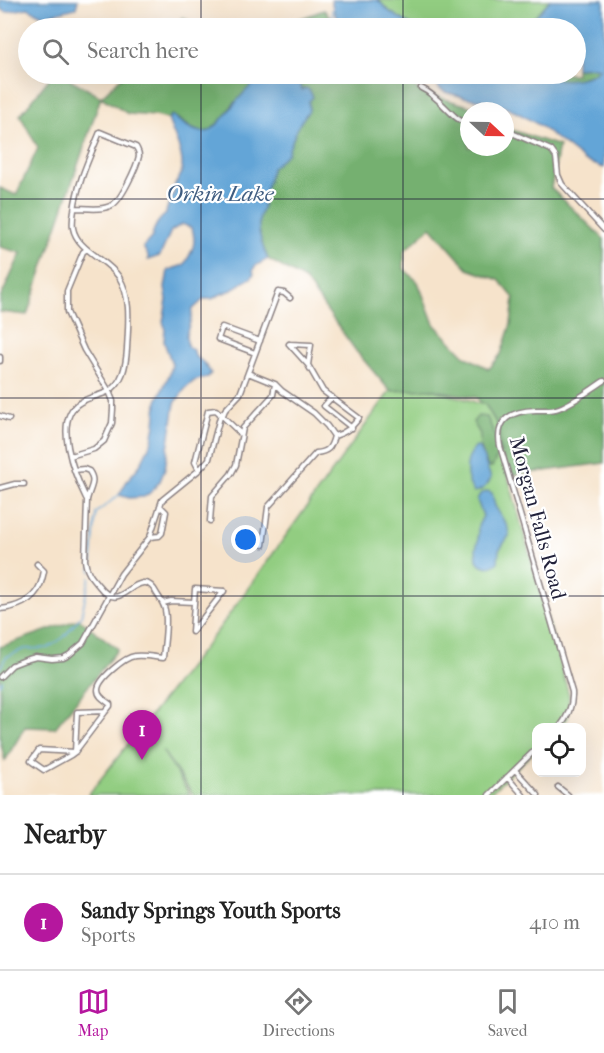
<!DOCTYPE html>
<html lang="en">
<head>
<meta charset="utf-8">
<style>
	body { margin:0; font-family:"IM FELL French Canon",serif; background:#f2f2f2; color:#222 }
	.controls { position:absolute; right:18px; bottom:18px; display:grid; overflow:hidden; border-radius:12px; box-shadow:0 6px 24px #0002 }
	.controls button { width:54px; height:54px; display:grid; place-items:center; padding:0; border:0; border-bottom:2px solid #e0e0e0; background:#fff; color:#222; font:30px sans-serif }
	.compass { position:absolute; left:460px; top:102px; width:54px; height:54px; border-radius:50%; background:#fff; box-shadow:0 6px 24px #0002; rotate:112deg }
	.you { position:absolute; left:246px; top:540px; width:21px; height:21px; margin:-15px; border:4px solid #fff; border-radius:50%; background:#1a73e8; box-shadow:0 0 0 9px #1a73e833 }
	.badge { display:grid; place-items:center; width:39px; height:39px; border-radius:50%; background:#b5179e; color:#fff; font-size:20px; font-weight:700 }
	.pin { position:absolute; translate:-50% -50px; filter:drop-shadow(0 2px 3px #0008) }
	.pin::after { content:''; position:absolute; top:32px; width:21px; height:18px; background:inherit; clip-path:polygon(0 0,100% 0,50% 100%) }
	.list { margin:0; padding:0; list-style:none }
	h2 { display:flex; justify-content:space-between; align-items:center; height:78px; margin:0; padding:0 24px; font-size:26px }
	h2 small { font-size:20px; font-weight:400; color:#767676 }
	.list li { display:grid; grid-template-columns:39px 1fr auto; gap:18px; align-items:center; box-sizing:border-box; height:96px; padding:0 24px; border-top:2px solid #e0e0e0 }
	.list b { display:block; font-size:22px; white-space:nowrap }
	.list p { margin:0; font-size:20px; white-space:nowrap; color:#767676 }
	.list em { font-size:20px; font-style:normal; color:#767676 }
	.icon { flex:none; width:33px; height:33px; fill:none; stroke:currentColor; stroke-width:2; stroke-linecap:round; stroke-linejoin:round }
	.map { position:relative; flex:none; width:604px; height:795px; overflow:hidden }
	.search { position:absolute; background:#fff; box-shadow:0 6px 24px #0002; left:18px; right:18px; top:18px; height:66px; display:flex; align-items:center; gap:15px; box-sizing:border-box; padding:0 21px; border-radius:33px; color:#767676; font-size:22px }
	.sheet { height:174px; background:#fff }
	nav { display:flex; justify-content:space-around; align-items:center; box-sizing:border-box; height:84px; border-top:2px solid #e0e0e0; background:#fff; font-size:16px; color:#767676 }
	nav a { display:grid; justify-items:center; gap:3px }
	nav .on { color:#b5179e }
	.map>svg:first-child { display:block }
	.green { fill:#92cd81; stroke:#5a785e; stroke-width:1.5 }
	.forest { fill:#75b06f; stroke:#4c6955; stroke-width:1.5; fill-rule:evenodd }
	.water { fill:#64a5d7; stroke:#436489; stroke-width:1.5 }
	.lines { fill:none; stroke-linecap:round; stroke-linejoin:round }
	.stream { stroke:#64a5d7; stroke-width:1.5 }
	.street-casing { stroke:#8c8283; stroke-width:7 }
	.street { stroke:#fff; stroke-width:4 }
	.grid { fill:none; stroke:#22223b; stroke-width:1.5; stroke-opacity:0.55 }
	.labels { text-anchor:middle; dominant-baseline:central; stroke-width:4.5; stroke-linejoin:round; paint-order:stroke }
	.street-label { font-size:21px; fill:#22223b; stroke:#fff }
	.water-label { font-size:22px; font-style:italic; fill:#405d81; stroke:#fff }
</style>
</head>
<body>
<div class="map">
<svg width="604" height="795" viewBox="0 0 604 795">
	<rect width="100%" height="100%" fill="#fff"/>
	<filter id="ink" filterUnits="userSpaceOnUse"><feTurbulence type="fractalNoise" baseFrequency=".0167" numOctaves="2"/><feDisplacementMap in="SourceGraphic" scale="12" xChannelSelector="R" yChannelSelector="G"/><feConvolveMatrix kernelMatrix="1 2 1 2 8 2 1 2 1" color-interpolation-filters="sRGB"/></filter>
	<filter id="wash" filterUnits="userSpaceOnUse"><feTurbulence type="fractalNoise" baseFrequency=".008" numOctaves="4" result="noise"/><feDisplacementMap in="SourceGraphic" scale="24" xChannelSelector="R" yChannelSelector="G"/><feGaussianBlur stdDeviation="1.35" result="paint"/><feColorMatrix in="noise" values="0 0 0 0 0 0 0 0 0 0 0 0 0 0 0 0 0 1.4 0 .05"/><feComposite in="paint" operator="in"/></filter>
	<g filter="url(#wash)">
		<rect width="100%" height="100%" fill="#f6e3cb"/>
		<path class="green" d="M378,0H550L525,28H416L390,12Z
			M430,389L472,401L477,403L485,404L499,428L500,448L569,695L568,718L559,727L536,728V750L488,795H193L162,750L190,795H88L218,630L390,391Z"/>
		<path class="forest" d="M324,10L340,28H275Z
			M183,17L198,28H172Z
			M594,67H599L600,69C587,79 560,85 546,74H576V68Z
			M53,74H61L101,97L125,74H274L268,80L246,91L231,107L226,115L210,131L203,132L195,130L172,115L168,119L155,116L128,114L101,97L27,315L0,312V299L21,253L0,247V188L16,195L38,148L20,115Z
			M286,74H391C418,94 453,101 486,111H469V147H505V125L512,130L559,146L551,188L604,239V463L507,476L500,448L499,428L485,404L480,402L477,398L430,389L390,391L356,351L305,280L268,259L261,243L258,221L270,174L272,168L283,157L293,139L298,126L309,110L299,83L293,84L290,76ZM431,227L468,269L499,280L514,298L511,324L501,354L489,369L465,356L434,324L418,282L404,269V251Z
			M478,416L487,417L496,437L499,453L492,467H488L480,446V434L473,422Z
			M79,619L118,649L55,728L25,727L5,761L0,741V647Z"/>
		<path class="water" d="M0,0H78L76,8L44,16L28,8L6,12L0,8Z
			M331,0H378L390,12L416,28H352L338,20L335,15Z
			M550,0H604V168L585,161L539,125L518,113L494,102L468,98L445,92L440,89L433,79L424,74H546C559,84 590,80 600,68L594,67L576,68V28H525Z
			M274,74C284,73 290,73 293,84L299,83L302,90L306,88L310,91L313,97L309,101V110L298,126L287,154L272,168L265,193L263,208C254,224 261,244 268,259L255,266L253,270L254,274L251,278L238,285L232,290L221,294L212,299H204L192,310C193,320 187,327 186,336C186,339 188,343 187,346L194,351L195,356L204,363L211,373L208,377L194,381L185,389L175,403L165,469L160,481L151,492L144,497L129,498L119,495L127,481L140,465L152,441L155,425L157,401L170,373L172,364L164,342L165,327L163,322L167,300L165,288L168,270L184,265C192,252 197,244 192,228L182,224L171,231L160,256L148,260V256L143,247L152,237C153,228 159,219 166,214C166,206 172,199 174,192C174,190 173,188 174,187C175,183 179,180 181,174C186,155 173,136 168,119L172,115C180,122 198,136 209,131C217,127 226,114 232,107C240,96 250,86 261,77L268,80Z
			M476,447L480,448L491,478C488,485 482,491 474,492C464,479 464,458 476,447Z
			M488,491L492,493L495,506L507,526L509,532V536L499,550L498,562C491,568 487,568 480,564L477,560L476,549L478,541V526L483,516L477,500L480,494Z"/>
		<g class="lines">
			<path class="stream" d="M331,28L332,10L334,6
				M299,83L305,74
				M91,572L96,513L119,495
				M0,668L6,657L24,649L48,648L64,637L81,616L90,577
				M0,684L2,680"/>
		</g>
	</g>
	<g filter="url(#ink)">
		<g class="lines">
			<defs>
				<path id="street" d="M421,88C441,97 451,119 469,125
					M505,130L551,150L556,157L558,175L562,184L604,230
					M75,208C86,208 102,211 112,205C121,201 137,166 139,156C139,151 138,151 136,147L100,132C89,159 78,181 74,210C73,216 72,222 73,228C77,250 107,259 119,277C132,298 128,326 127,349C126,365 123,384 107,392C99,396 89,397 81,402C51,418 75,476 86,498
					M290,344L311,345L308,365
					M255,353L218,339L222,327L260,341
					M0,357V361
					M248,373L275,384L282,391L314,413L327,426L334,436
					M332,397L324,406L352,428
					M223,415L225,410L240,394L278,292L284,293L290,298
					M0,416L9,419
					M70,456L94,449L104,441L112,423L113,409V401L109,391L84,350L67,312V291L83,252L87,249
					M74,470L84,469L89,471C97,482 89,489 87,500L85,560C86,571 91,577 98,585C118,611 125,586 143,583C150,582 154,588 157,594C160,599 164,604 165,610C168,622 164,645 163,658C154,657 144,655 135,656C125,657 98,679 98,690C98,697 105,700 110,704V706L106,711L75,752L71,755L44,770L31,761L39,750L75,752L77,712L106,711
					M199,470L209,459L221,413
					M0,488L15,484H24
					M210,521L212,496L231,474L236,465L243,428L273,395L275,384
					M150,537L159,536L162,533L166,512L160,506
					M263,545L268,507L316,453C328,452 331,448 334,436C346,433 352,427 359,418L323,391L308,365L289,344
					M163,603L171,601L194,602
					M0,609C15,608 34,601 40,585C42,581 43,576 44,571L37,564
					M193,631L224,591
					M192,632L195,589L224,591
					M0,677L12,665L25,660L36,657L52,659L63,658L69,655L83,643L121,574L150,537L162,500L199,470L195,462L208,411L216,410L241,434
					M559,728C568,717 573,706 572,692L500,446C495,419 511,411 536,410C543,410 552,411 559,408C575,402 590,390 604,381
					M515,770L538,795
					M507,777L523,795
					M558,787L568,795
					M489,795L536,749"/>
			</defs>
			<use href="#street" class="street-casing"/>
			<use href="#street" class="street"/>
		</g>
	</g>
	<path class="grid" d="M201,0V28M403,0V28M201,74V795M403,74V795M0,199H604M0,398H604M0,596H604"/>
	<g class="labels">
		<g class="street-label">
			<text transform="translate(538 518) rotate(75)">Morgan Falls Road</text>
		</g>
		<g class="water-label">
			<text x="220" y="194">Orkin Lake</text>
		</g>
	</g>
</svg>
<div class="controls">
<button><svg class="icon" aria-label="locate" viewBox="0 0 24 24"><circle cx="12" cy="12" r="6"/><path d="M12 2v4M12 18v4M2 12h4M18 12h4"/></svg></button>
</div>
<svg class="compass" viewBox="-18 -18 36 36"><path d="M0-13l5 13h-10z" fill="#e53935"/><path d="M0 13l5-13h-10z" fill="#767676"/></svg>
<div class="you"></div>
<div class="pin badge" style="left:142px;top:760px">1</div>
<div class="search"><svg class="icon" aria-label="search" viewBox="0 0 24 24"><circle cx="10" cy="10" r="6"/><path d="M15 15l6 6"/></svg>Search here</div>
</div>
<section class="sheet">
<h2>Nearby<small></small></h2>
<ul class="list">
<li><span class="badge">1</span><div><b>Sandy Springs Youth Sports</b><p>Sports</p></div><em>410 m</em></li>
</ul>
</section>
<nav>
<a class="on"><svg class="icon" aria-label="map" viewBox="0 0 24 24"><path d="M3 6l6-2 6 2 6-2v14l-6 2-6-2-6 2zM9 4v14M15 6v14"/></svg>Map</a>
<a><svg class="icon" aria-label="directions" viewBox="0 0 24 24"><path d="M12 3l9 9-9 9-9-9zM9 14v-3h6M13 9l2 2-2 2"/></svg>Directions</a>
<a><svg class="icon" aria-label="saved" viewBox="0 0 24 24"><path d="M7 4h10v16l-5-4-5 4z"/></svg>Saved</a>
</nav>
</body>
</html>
